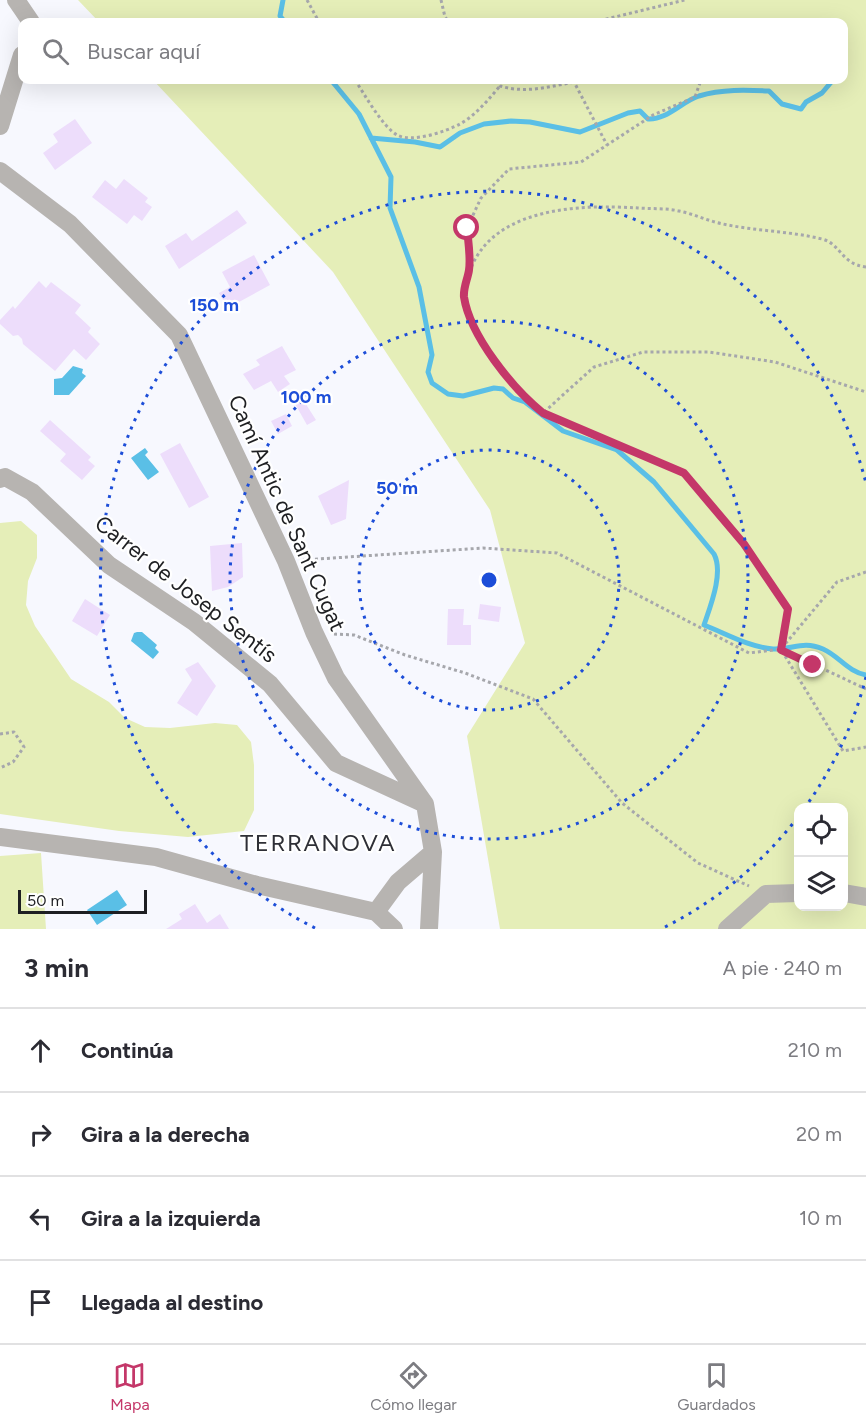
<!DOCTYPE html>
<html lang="es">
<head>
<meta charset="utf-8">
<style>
	body { margin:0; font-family:Figtree,sans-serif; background:#f7f7f7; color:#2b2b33 }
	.controls { position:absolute; right:18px; bottom:18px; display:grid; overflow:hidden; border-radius:12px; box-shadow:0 6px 24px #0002 }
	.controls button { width:54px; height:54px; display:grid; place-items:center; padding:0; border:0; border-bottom:2px solid #e1e1e2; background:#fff; color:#2b2b33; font:30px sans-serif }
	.scale { position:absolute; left:18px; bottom:15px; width:129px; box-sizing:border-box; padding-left:6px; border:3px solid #1e1f22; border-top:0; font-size:16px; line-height:21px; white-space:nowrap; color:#1e1f22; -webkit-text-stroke:4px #fff; paint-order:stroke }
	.stop { position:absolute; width:18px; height:18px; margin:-14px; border:4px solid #c43769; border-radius:50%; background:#fff }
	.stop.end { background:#c43769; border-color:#fff; box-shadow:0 2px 6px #0008 }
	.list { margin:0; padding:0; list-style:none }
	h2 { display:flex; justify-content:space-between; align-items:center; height:78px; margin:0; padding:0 24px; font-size:26px }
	h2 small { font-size:20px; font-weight:400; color:#7c7c81 }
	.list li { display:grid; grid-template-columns:39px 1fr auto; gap:18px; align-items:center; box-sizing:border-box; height:84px; padding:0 24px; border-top:2px solid #e1e1e2 }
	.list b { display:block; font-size:22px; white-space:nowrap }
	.list em { font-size:20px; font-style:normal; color:#7c7c81 }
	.icon { flex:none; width:33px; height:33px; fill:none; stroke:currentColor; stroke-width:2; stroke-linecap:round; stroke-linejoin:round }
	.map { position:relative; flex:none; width:866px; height:929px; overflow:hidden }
	.search { position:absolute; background:#fff; box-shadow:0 6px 24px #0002; left:18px; right:18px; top:18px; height:66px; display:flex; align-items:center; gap:15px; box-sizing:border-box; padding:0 21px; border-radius:12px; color:#7c7c81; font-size:22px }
	.sheet { height:414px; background:#fff }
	nav { display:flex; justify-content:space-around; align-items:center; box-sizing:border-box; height:84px; border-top:2px solid #e1e1e2; background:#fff; font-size:16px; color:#7c7c81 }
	nav a { display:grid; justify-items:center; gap:3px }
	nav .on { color:#c43769 }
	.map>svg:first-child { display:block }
	.green { fill:#e5eeb8; fill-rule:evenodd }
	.water { fill:#5abfe6 }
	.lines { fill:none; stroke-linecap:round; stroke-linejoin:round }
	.stream { stroke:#5abfe6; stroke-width:5 }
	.building { fill:#edddfb }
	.path { stroke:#a6a7ac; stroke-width:3; stroke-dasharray:3 3; stroke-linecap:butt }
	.minor { stroke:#b7b4b1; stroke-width:18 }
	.route { stroke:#c43769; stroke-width:8 }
	.ring { fill:none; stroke:#1d4ed8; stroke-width:3; stroke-dasharray:3 6 }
	.labels { text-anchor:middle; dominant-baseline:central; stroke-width:4.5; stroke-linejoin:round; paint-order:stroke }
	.street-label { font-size:22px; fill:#1e1f22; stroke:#fff }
	.neighbourhood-label { font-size:24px; letter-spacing:1.5px; fill:#2e2f36; stroke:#fff }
	.centre { fill:#1d4ed8; stroke:#fff; stroke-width:3 }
	.ring-label { font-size:18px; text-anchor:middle; font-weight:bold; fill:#1d4ed8; stroke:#fff; stroke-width:4.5; stroke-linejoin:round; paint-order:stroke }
</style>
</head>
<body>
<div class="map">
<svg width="866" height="929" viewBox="0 0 866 929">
	<rect width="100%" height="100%" fill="#f7f8fe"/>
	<path class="green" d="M78,0H866V929H500L467,736L525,643L490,510L333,272L153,80H844V22H99ZM798,808H844V906H798Z
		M21,521L37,535V558L28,581L26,605L35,626L71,679L109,702L125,718L145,727L170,728L215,723L237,725L251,742L254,765V810L244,831L188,837L119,831L0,814V523Z
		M41,853L46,929H0V856Z"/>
	<path class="water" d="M73,366L83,369L82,373L86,376L69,395H54V379L62,378Z
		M145,448L148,452L145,455L159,472L148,480L131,458Z
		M137,632H142L157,645L155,648L159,652L153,659L131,641L134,633Z
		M117,890L127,905L97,925L87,910Z"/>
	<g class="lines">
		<path class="stream" d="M283,0L280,16L285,22
			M331,80L359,114L391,177L390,208L419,287L432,355L428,372L432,383L448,394L463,396L494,388L503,389L513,398L525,402L563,431L617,450L654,482L714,554C724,573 710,607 704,625C727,634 749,647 773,649C793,650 802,640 823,649C839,656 848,672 866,675
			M371,138L415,142L440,147L460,133L484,124L511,121L530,122L580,132L628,113L640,111L648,119C667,120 681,102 699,96C722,89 746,90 769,91L782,104L801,109L806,102L822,93L833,80"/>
	</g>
	<path class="building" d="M75,119L92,143L55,170L43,153L58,142L53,134Z
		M124,179L148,198L145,202L152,207L142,221L134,215L127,224L92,197L105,180L116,189Z
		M237,210L247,223L179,269L165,246L186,233L192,241Z
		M254,255L270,285L228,308L219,293L230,287L222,272Z
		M39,281L46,288L51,282L81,305L75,313L91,328L88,332L100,344L86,360L74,349L55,371L23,344L22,339L18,335L13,336L0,324V320L13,306L15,309Z
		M282,346L296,370L284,376L290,384L278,392L271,381L254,390L243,374L260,365L256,360Z
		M302,398L316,420L307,425L294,402Z
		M286,414L292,426L278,434L271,421Z
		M50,420L91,457L88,460L95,466L82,480L60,461L66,454L40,431Z
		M180,443L209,497L189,508L160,454Z
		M349,480L346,519L331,525L318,496Z
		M242,543L243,577L228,587L212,591L210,546Z
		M85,599L110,615L97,636L72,621Z
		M480,604L501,607L499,622L478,619Z
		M448,609H464L463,625H471V645H447Z
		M198,662L216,686L197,716L177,703L192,680L185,669Z
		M195,904L207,923L220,914L229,929H166L182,919L179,914Z"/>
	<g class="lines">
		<path class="path" d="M307,0L319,22
			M441,0L445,17L449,22
			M594,22L685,0
			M355,80C365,95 382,126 397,135C412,143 445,132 460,124C476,115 488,100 500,86
			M497,80L500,86C529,95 558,84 586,80
			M573,80L607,145
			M469,268L467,228L481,198L509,169L581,162L653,115L695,97L701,80
			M543,413C510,387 481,348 468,307C466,304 464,298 463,294C463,290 466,285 467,281C484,207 578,204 638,208C652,209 666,208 679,211C694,214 708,221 723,224C755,231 789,231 822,239C841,244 841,264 866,267
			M303,560L483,548L557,553L749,653L781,649L788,609L744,544L684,473L543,413L594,367L643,352H709L775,362L866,392
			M866,572L837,582L781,649L866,689
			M334,634L354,635L405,655L465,673L533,699L622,803L698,863L749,886
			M782,651L843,751L866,747
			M0,734L14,732L24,747L13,762L0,768"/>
		<path class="minor" d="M16,0L31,22
			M0,126L22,55
			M0,171L70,224L179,335L286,561L314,632L336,678L425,804L433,852L429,929
			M0,479L5,477L32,492L109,565L194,622L270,684L336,763L425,804
			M0,837L156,857L257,885L376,912L394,929
			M844,893L866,897
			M376,912L398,882L433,852
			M727,929L766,894L798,893"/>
	</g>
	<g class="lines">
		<path class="route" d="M467,228C468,241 471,257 469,270C468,278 463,288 464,297C470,336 513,389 543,413L684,473L744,544L788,609L781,650L813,665"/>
	</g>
	<g class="ring">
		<circle cx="489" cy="580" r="130"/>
		<circle cx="489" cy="580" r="259"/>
		<path d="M866 677A389 389 0 0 1 806 806M798 817A389 389 0 0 1 663 928M315 928A389 389 0 1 1 866 483"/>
	</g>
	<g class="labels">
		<g class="street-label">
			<text transform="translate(287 513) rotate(66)">Camí Antic de Sant Cugat</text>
			<text transform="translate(186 589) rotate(38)">Carrer de Josep Sentís</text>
		</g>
		<g class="neighbourhood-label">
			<text x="318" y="842">TERRANOVA</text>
		</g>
	</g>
	<circle cx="489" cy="580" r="9" class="centre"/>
	<g class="ring-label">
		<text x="214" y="311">150 m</text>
		<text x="306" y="403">100 m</text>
		<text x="397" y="494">50 m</text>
	</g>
</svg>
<div class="controls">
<button><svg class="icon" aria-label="locate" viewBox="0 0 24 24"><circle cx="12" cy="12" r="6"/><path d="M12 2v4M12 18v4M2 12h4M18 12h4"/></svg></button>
<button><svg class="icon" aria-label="layers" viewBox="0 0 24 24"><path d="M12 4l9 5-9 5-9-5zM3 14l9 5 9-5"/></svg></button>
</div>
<div class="scale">50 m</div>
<div class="stop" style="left:467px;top:228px"></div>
<div class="stop end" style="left:813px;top:665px"></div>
<div class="search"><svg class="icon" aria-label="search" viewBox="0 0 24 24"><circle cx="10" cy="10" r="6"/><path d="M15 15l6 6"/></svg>Buscar aquí</div>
</div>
<section class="sheet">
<h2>3 min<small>A pie · 240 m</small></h2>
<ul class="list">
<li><svg class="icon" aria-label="ahead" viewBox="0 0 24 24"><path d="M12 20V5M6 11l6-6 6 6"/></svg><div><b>Continúa</b></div><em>210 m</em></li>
<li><svg class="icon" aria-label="right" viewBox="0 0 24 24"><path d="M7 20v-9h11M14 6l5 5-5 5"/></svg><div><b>Gira a la derecha</b></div><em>20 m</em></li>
<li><svg class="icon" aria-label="left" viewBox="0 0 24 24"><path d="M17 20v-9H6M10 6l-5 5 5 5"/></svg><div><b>Gira a la izquierda</b></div><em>10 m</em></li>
<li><svg class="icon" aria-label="arrive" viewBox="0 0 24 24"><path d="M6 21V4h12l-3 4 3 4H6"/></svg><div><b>Llegada al destino</b></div></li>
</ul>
</section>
<nav>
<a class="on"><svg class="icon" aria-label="map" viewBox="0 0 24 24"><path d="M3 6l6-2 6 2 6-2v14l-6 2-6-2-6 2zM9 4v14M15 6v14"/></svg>Mapa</a>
<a><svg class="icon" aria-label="directions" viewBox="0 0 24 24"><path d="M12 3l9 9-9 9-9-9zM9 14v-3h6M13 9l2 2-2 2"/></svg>Cómo llegar</a>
<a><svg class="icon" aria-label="saved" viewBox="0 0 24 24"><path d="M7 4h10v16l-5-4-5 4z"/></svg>Guardados</a>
</nav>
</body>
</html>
